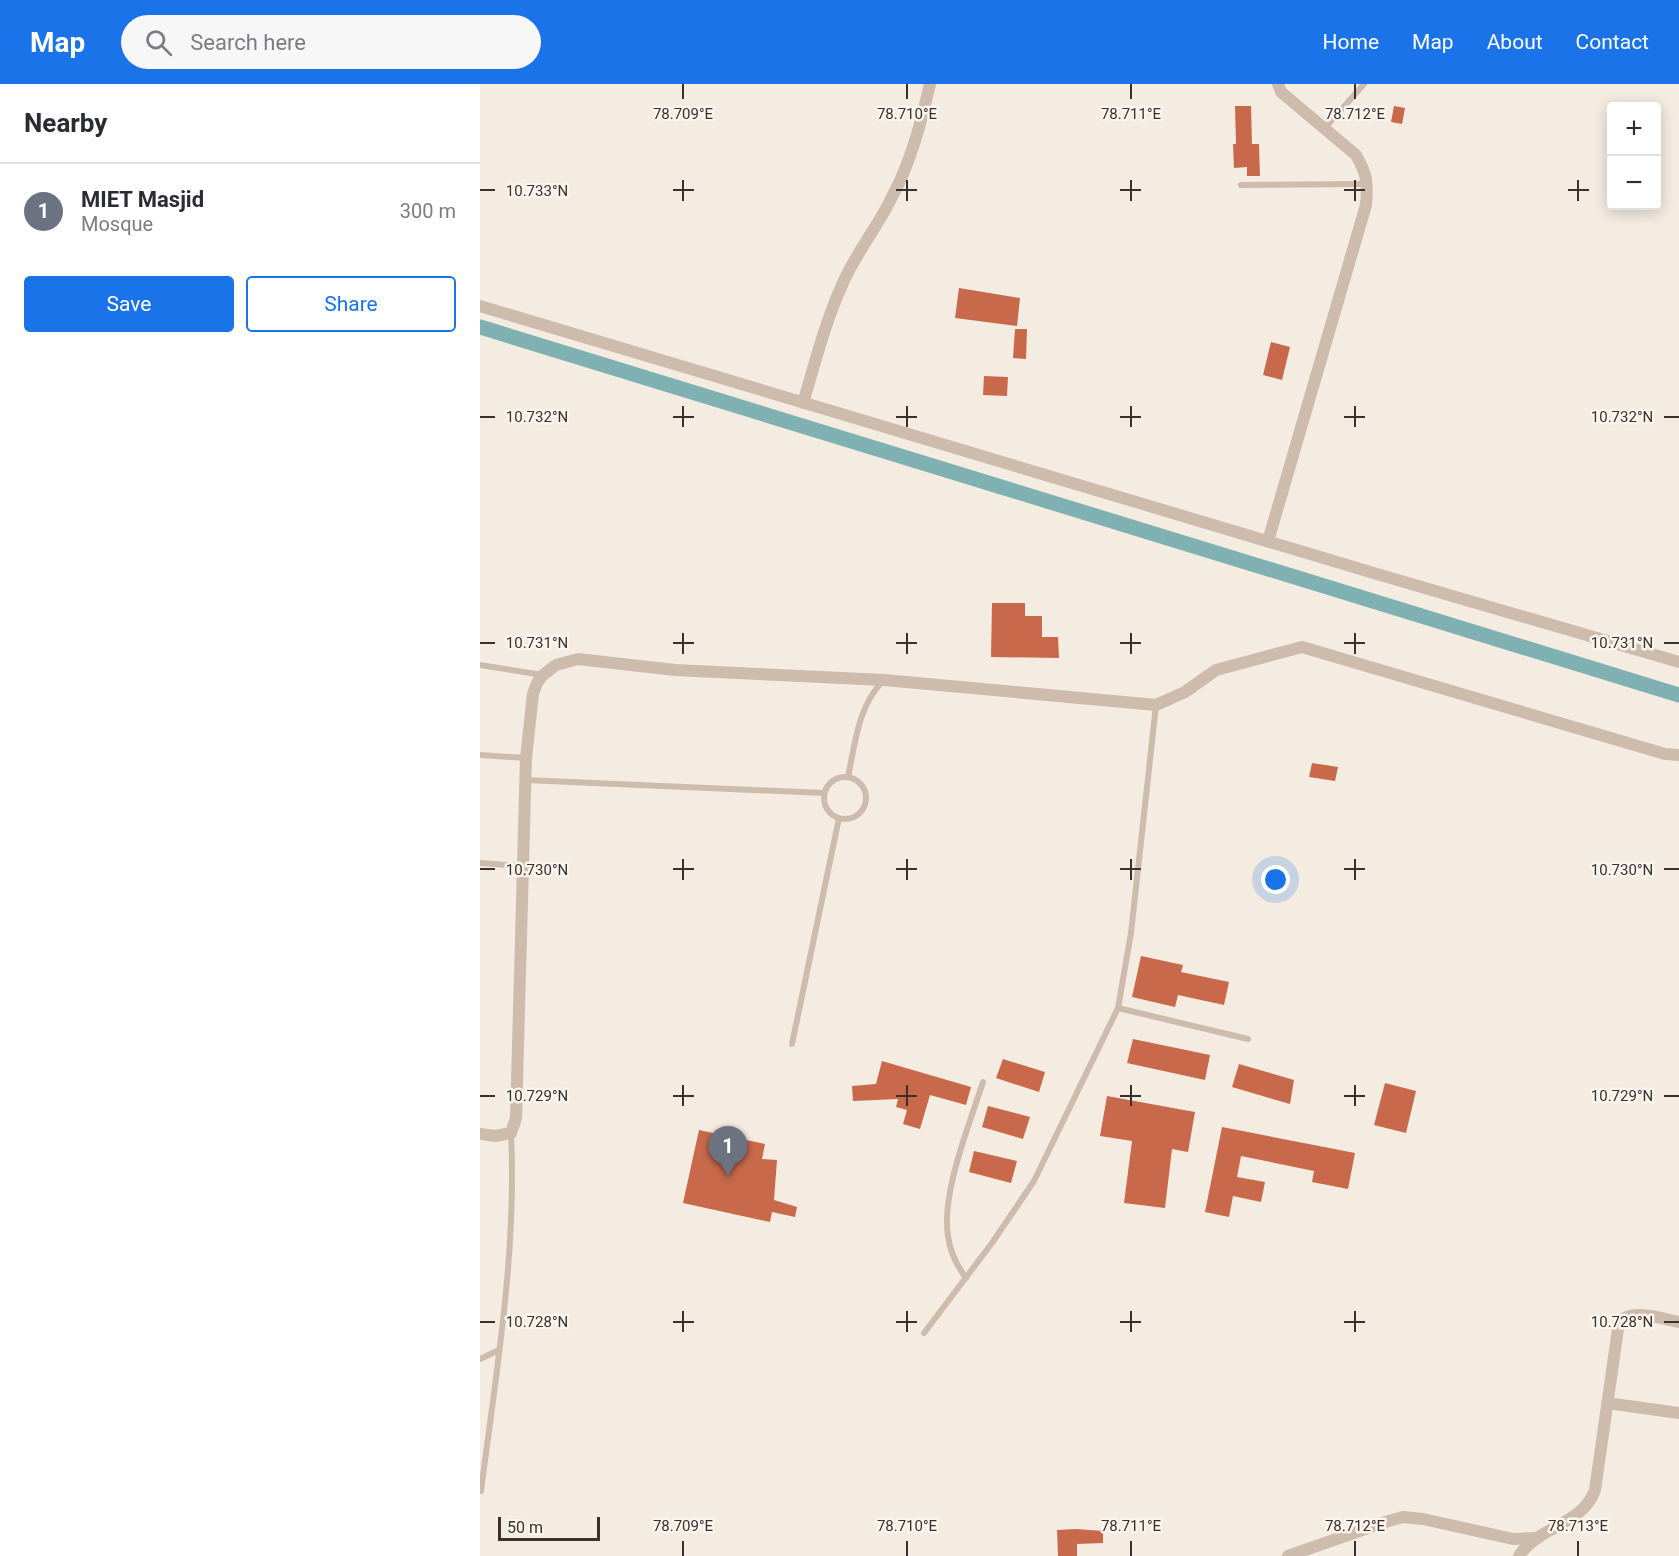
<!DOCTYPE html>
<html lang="en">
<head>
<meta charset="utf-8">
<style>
	body { margin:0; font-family:Roboto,sans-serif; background:#f7f7f7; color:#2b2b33 }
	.controls { position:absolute; right:18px; top:18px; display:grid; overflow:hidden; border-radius:6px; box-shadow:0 3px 15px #0003 }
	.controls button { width:54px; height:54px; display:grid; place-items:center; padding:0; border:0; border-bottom:2px solid #e1e1e2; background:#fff; color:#2b2b33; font:30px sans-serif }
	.scale { position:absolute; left:18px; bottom:15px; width:102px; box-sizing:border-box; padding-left:6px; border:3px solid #3b302b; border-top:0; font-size:16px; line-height:21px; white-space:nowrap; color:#3b302b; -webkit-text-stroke:4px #fbf5ee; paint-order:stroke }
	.you { position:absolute; left:796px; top:796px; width:21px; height:21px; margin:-15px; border:4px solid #fff; border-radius:50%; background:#1a73e8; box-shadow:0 0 0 9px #1a73e833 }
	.badge { display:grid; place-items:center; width:39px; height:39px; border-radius:50%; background:#1a73e8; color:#fff; font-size:20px; font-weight:700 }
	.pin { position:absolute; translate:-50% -50px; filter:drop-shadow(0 2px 3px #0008) }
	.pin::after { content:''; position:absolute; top:32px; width:21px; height:18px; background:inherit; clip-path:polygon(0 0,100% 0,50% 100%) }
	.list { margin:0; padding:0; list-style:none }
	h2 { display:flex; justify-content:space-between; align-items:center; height:78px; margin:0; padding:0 24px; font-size:26px }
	h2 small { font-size:20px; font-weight:400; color:#7c7c81 }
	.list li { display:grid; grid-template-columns:39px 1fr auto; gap:18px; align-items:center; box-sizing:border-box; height:96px; padding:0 24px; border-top:2px solid #e1e1e2 }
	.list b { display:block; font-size:22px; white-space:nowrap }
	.list p { margin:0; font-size:20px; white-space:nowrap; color:#7c7c81 }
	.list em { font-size:20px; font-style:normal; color:#7c7c81 }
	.actions { display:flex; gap:12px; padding:18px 24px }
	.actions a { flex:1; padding:14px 0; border:2px solid #1a73e8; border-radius:6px; text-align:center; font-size:21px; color:#1a73e8 }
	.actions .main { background:#1a73e8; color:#fff }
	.icon { flex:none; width:33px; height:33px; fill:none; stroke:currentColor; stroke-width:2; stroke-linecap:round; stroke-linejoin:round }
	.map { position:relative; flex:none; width:1199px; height:1472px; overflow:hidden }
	header { display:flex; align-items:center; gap:36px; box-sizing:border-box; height:84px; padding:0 30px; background:#1a73e8; color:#fff }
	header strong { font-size:28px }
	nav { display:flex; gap:33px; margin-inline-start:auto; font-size:21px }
	.search { width:420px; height:54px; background:#f7f7f7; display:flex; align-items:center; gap:15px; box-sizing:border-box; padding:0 21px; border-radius:33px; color:#7c7c81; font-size:22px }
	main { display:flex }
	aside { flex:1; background:#fff }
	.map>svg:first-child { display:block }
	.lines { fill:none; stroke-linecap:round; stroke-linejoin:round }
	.canal { stroke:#7fb0b2; stroke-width:15 }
	.building { fill:#c8694b }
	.lane { stroke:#cdbbac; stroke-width:6 }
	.street { stroke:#cdbbac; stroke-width:12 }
	.ticks { fill:none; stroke:#3b302b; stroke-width:2 }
	.ticks-label { font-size:15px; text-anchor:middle; fill:#3b302b; stroke:#fbf5ee; stroke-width:5; stroke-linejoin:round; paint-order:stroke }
</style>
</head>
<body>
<header>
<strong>Map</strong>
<div class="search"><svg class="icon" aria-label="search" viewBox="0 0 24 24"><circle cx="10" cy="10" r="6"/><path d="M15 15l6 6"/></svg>Search here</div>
<nav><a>Home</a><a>Map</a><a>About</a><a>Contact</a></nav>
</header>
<main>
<aside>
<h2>Nearby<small></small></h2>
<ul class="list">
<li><span class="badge" style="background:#6b7280">1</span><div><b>MIET Masjid</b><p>Mosque</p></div><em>300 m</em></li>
</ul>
<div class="actions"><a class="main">Save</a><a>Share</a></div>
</aside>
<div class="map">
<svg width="1199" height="1472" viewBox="0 0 1199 1472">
	<rect width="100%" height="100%" fill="#f4ebe1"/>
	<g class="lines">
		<path class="canal" d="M0,243L1199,611"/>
	</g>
	<path class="building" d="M755,22H771L772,60H779L780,92H767V83L754,84L753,60H756Z
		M914,22L925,24L922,40L911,38Z
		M479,204L540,214L537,242L475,234Z
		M535,245H547L546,275L533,274Z
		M791,258L810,263L802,296L783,291Z
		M504,292L528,293L527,312L503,311Z
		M512,519H545V532H562V553H578L579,574L511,573Z
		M832,679L858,683L855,697L829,693Z
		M661,872L703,881L701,888L749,898L744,921L698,911L695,923L652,913Z
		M653,955L730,971L725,996L647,979Z
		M523,975L565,988L559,1008L516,994Z
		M402,977L491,1003L486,1021L450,1011L440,1045L423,1040L427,1026L416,1023L418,1015L373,1017L372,1002L396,1000Z
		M759,980L814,996L810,1020L752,1003Z
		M905,999L936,1007L926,1049L894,1041Z
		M627,1012L715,1028L708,1068L692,1065L685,1124L644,1119L652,1057L620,1052Z
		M508,1022L550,1033L543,1055L502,1043Z
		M742,1043L875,1069L868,1105L832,1098L834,1087L761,1072L757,1093L785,1098L781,1118L753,1112L749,1133L725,1128Z
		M219,1046L285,1060L282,1075L297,1076L294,1116L317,1123L315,1133L292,1128L290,1138L203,1119Z
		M494,1067L537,1077L531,1099L489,1088Z
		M596,1445L623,1447V1459L597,1460V1472H578L577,1446Z"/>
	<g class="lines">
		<path class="lane" d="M845,44L884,0
			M761,101L886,100
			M0,581L63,591
			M0,671L46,674
			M344 714a21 21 0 1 1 42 0a21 21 0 1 1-42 0Z
			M368,693C375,660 378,622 403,597
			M46,696L344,709
			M0,779L42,782
			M638,924L768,955
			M312,960L359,734
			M486,1194C477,1182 470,1167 468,1152C461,1109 490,1039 503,998
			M444,1249L512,1159L554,1097L638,924L651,849L676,621
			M0,1275L19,1266
			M1,1407C16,1290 37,1168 31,1049"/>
		<path class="street" d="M0,222L897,490L1199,578
			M323,319C335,279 345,239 362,201C375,170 397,144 412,113C431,78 441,38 450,0
			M788,457L886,121C888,99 887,90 876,71L801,8L798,0
			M0,1050L16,1052L31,1049L36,1034L46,674L53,610L57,599L63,591L76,581L98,575L195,586L404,596L676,621L705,608L736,586L822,563L1185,670L1199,671
			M1127,1319L1199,1329
			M808,1472L905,1438L923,1433L943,1435L1033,1455L1058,1454
			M1039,1472C1058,1442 1103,1441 1115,1406L1139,1238C1152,1224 1182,1235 1199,1238"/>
	</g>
	<path class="ticks" d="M203,0V15M427,0V15M651,0V15M875,0V15M203,96V117M427,96V117M651,96V117M875,96V117M1098,96V117M0,106H15M193,106H214M416,106H437M640,106H661M864,106H885M1088,106H1109M203,322V343M427,322V343M651,322V343M875,322V343M0,333H15M193,333H214M416,333H437M640,333H661M864,333H885M1184,333H1199M203,549V570M427,549V570M651,549V570M875,549V570M0,559H15M193,559H214M416,559H437M640,559H661M864,559H885M1184,559H1199M203,775V796M427,775V796M651,775V796M875,775V796M0,785H15M193,785H214M416,785H437M640,785H661M864,785H885M1184,785H1199M203,1001V1022M427,1001V1022M651,1001V1022M875,1001V1022M0,1012H15M193,1012H214M416,1012H437M640,1012H661M864,1012H885M1184,1012H1199M203,1227V1248M427,1227V1248M651,1227V1248M875,1227V1248M0,1238H15M193,1238H214M416,1238H437M640,1238H661M864,1238H885M1184,1238H1199M203,1457V1472M427,1457V1472M651,1457V1472M875,1457V1472M1098,1457V1472"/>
	<g class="ticks-label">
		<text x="203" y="35">78.709°E</text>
		<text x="427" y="35">78.710°E</text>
		<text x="651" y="35">78.711°E</text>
		<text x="875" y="35">78.712°E</text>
		<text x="57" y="112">10.733°N</text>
		<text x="57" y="338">10.732°N</text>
		<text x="1142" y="338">10.732°N</text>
		<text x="57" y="564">10.731°N</text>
		<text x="1142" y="564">10.731°N</text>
		<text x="57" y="791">10.730°N</text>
		<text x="1142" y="791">10.730°N</text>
		<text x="57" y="1017">10.729°N</text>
		<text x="1142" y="1017">10.729°N</text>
		<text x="57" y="1243">10.728°N</text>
		<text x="1142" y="1243">10.728°N</text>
		<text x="203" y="1447">78.709°E</text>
		<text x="427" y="1447">78.710°E</text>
		<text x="651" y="1447">78.711°E</text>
		<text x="875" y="1447">78.712°E</text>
		<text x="1098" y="1447">78.713°E</text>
	</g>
</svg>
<div class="controls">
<button>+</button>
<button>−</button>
</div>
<div class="scale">50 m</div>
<div class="you"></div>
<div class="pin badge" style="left:248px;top:1092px;background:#6b7280">1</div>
</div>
</main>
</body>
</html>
